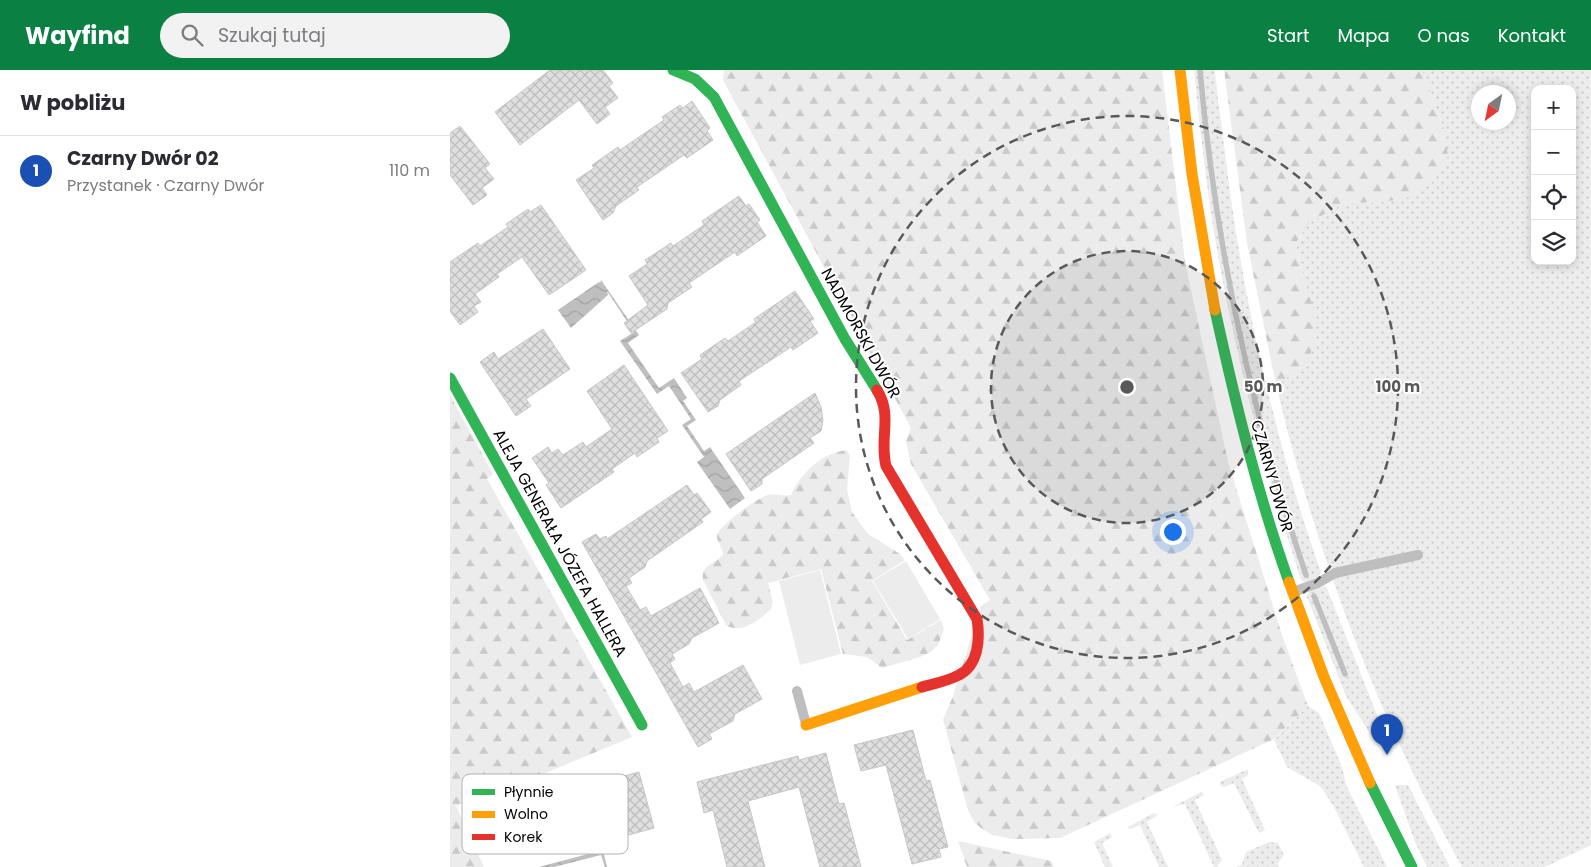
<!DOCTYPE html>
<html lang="pl">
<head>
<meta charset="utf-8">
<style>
	body { margin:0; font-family:Poppins,sans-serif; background:#f2f2f3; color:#2b2b33 }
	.controls { position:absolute; right:15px; top:15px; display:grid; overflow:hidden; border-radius:10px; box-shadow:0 2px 8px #0003 }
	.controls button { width:45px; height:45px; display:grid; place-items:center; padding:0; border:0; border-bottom:1px solid #e1e1e2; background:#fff; color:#2b2b33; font:25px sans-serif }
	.compass { position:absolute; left:1021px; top:15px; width:45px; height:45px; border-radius:50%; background:#fff; box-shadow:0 2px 8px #0003; rotate:213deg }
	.you { position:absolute; left:722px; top:461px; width:18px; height:18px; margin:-12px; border:4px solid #fff; border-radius:50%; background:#1a73e8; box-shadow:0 0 0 8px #1a73e833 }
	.badge { display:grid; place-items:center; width:32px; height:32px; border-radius:50%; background:#0b8043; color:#fff; font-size:16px; font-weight:700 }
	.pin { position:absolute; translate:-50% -41px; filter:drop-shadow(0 1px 2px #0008) }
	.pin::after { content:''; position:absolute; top:26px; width:18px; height:15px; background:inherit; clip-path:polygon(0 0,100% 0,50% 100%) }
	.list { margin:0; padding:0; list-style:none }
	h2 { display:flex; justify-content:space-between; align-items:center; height:65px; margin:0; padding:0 20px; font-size:21px }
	h2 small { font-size:16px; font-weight:400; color:#7c7c81 }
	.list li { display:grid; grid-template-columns:32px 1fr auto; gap:15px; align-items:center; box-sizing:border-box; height:70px; padding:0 20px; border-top:1px solid #e1e1e2 }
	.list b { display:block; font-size:19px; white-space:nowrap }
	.list p { margin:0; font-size:16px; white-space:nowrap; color:#7c7c81 }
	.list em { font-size:16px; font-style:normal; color:#7c7c81 }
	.icon { flex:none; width:28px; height:28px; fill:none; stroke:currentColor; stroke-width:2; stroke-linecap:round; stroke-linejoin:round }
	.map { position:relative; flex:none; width:1141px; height:797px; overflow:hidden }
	header { display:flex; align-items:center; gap:30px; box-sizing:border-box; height:70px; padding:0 25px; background:#0b8043; color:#fff }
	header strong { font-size:24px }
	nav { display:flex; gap:28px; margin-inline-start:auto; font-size:18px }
	.search { width:350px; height:45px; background:#f2f2f3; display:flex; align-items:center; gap:12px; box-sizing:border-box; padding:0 18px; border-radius:28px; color:#7c7c81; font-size:19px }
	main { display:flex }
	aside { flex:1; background:#fff }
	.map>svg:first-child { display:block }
	.grass { fill:url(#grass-dots); fill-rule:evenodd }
	.forest { fill:url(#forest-firs) }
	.pitch { fill:#ececec }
	.water { fill:url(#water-waves) }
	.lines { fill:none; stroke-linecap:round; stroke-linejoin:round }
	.stream { stroke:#bfbfbf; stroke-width:5.5 }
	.building { fill:url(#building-cross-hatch); stroke:#c7c7c7 }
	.lane { stroke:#bebebe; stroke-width:10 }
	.fast { stroke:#30b455; stroke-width:11 }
	.slow { stroke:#ff9f0a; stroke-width:11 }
	.jam { stroke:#e5322d; stroke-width:11 }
	.ring { fill:none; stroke:#595959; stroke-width:2.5; stroke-dasharray:9 6 }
	.labels { text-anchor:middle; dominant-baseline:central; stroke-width:4; stroke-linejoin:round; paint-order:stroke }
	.street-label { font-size:16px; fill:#000; stroke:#fff }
	.key { fill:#fff; stroke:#b2b2b2; stroke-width:1 }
	.key-label { font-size:14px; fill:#000 }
	.centre { fill:#595959; stroke:#fff; stroke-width:2.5 }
	.ring-label { font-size:15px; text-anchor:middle; font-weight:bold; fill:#595959; stroke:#fff; stroke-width:4; stroke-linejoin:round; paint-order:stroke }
</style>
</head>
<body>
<header>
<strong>Wayfind</strong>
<div class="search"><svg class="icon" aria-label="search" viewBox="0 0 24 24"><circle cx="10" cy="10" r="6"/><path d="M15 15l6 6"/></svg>Szukaj tutaj</div>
<nav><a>Start</a><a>Mapa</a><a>O nas</a><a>Kontakt</a></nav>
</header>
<main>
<aside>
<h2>W pobliżu<small></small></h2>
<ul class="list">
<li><span class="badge" style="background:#1a4fb4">1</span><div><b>Czarny Dwór 02</b><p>Przystanek · Czarny Dwór</p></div><em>110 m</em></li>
</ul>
</aside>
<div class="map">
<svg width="1141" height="797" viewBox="0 0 1141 797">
	<defs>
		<pattern id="grass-dots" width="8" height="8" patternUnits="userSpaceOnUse" patternTransform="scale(1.25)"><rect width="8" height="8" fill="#ececec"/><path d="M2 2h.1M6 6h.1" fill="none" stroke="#c9c9c9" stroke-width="1.8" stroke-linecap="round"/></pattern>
		<pattern id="forest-firs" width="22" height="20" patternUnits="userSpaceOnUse" patternTransform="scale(1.25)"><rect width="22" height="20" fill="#ececec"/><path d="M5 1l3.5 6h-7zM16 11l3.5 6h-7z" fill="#c9c9c9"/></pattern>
		<pattern id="water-waves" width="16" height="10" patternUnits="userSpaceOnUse" patternTransform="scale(1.25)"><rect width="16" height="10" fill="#bfbfbf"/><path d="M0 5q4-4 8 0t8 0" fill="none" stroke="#a2a2a2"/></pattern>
		<pattern id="building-cross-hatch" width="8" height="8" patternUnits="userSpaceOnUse" patternTransform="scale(1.25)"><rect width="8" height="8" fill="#dfdfdf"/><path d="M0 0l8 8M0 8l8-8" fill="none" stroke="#bebebe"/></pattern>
	</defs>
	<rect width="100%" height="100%" fill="#fff"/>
	<path class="grass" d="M744,0H765C767,28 772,55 775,83C792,226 824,367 871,503L867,508L855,512L851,510C816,402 787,292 767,180C757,121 750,60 744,0Z
		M972,0H1141V775L1095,797H1012C927,646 866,483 826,315L854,296L853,205L846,173L858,153L895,133L934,132L994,59ZM1085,19H1122V191H1085ZM1028,22H1058V52H1028Z
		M876,516L929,650L923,668L896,626L857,527L859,522Z
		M858,636L869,643L892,697L896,715L937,797H914L883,735L870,716L837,697L824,670Z
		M798,699V705L792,709L815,760L809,763L784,713L774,717L770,715V712Z
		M945,715H958L1000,797H977L965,772Z
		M751,722L754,725L745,730L772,790L767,797H764L735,734L723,737Z
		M704,743L708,745L697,752L718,797H709L690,755L680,759L678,757Z
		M660,763L662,767L652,773L663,797H655L644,772Z
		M819,772L828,773L834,785L828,793L829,797H787L792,794L796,782Z"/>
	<path class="forest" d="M274,0H712L735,192L778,392L833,568L858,636L824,669L610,768L562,769L543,765L532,759L524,752L518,740L493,650L503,626L531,536L540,530L461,394L456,371L461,358L273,10Z
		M774,0H972L994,59L998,86L984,111L962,126L934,132L895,133L858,153L846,173L853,205L864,240L866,272L854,296L826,315L797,173Z
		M0,325L43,404L37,409L182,667L86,707L84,705L6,736L34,797H0Z
		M397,380L400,386L397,419L402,442L418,464L450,484L455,490L422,511L457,570L491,550L494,559L488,575L481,582L470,587L432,598L417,587L393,584L371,499L318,513L323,532L321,539C309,550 291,565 276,555L253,510C251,493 265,496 273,484C272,477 267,472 267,466C268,456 305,430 315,426C323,422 332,427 341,425C351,403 371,383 397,380Z
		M508,771L601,791L604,797H517Z"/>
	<path class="pitch" d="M456,491L490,549L458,569L423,511Z
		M370,500L391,584L350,595L329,511Z"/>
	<path class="water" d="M151,210L189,265L178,273L209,318L224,308L237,328L233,331L246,350L237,356L254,381L260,377L295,428L280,439L247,392L254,387L232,355L241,349L219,316L207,324L170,271L184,262L157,221L158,225L121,258L108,240L149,212L150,213Z
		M153,780L157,797H155L151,785L104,797H89Z"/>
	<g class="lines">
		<path class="stream" d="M750,0C765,171 801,342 856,505
			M864,526L895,604"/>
	</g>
	<path class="building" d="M100,0H153L163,13L159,16L168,28L155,37L160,44L147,54L129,30L70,75L45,42Z
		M242,31L260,58L257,61L263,70L237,88L234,85L187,117L189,120L166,136L163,143L153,150L126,110L144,98L142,95L168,77L170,80L214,50L212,47L230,35L233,38Z
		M10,56L40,94L35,98L44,109L32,118L37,125L23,135L0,105V63Z
		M289,126L296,136L299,134L310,150L307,152L316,166L287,186L285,182L239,213L242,217L218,233L217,239L181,263L174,253L198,235L179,206L197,194L195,190L221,173L223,176L254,155L252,151Z
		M91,135L136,200L99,225L72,187L47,204L49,207L25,224L31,232L24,236L28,242L10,255L0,241V192L28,173L30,176L58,157L56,154L78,139L80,142Z
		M345,221L364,249L360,251L368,263L343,280L341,277L289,311L291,315L270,330L268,336L258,342L231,303L252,289L250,285L275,268L278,271L306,252L304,249Z
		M93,259L120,299L76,329L81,336L66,346L30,292L44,282L48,289Z
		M174,295L218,361L207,368L209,372L187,387L185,383L162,399L164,402L111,438L96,415L99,413L82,388L98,377L102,383L108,379L113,385L133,372L136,377L162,359L137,321Z
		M365,323L371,337L373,350L371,361L360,368L364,373L312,409V414L301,421L276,384Z
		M237,415L244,425L247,423L261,442L251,449L253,452L197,491L195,497L179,508L182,513L176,516L190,540L196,537L201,546L250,518L269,553L242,568L239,574L222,584L225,589L220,593L233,617L239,613L244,622L293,595L312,629L285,644L283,651L259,664L262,669L248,677L132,472L146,464L150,469L156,466L157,469Z
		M463,660L476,711L480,710L498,777L489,779L491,787L462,794L436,695L411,701L404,675Z
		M376,683L389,734L394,733L411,797H370L349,717L298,731L315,797H277L263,740L254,743L247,712L348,686L349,690Z
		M189,702L204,758L175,766L168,743L141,750L133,721L156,715L155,711Z"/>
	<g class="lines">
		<path class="lane" d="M843,522L868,513L885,503L968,485
			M347,621L356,654"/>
		<path class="fast" d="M223,0L245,9L264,27L395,269L427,320
			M765,240C785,331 807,423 839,512
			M0,308L192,655
			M920,713L962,797"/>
		<path class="slow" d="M730,0L742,104L765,240
			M839,512L874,607L920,713
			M356,655L472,617"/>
		<path class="jam" d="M427,320C443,346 429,367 436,396L527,549C530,568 529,595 509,605C498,611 483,614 472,617"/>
	</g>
	<circle cx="677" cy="317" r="136" fill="#595959" fill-opacity=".12"/>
	<g class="ring">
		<circle cx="677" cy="317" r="136"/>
		<circle cx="677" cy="317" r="271"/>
	</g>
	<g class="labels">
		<g class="street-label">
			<text transform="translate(411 263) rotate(61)">NADMORSKI DWÓR</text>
			<text transform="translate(822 406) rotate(74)">CZARNY DWÓR</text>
			<text transform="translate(110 473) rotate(61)">ALEJA GENERAŁA JÓZEFA HALLERA</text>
		</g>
	</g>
	<rect x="12" y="704" width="166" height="80" rx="8" class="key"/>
	<rect x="22" y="719" width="23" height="6" fill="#30b455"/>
	<rect x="22" y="741" width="23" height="7" fill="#ff9f0a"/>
	<rect x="22" y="764" width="23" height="6" fill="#e5322d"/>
	<g class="key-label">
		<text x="54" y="727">Płynnie</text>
		<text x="54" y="749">Wolno</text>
		<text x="54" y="772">Korek</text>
	</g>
	<circle cx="677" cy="317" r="8" class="centre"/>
	<g class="ring-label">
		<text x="813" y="322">50 m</text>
		<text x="948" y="322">100 m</text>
	</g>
</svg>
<div class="controls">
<button>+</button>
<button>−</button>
<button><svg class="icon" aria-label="locate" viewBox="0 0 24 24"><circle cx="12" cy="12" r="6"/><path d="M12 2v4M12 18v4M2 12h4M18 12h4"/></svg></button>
<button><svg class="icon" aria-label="layers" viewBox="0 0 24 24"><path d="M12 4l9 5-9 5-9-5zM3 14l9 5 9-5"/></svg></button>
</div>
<svg class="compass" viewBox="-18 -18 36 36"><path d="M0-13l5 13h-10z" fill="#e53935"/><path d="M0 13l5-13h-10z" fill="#7c7c81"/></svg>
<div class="you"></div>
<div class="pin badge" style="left:937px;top:685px;background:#1a4fb4">1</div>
</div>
</main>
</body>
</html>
